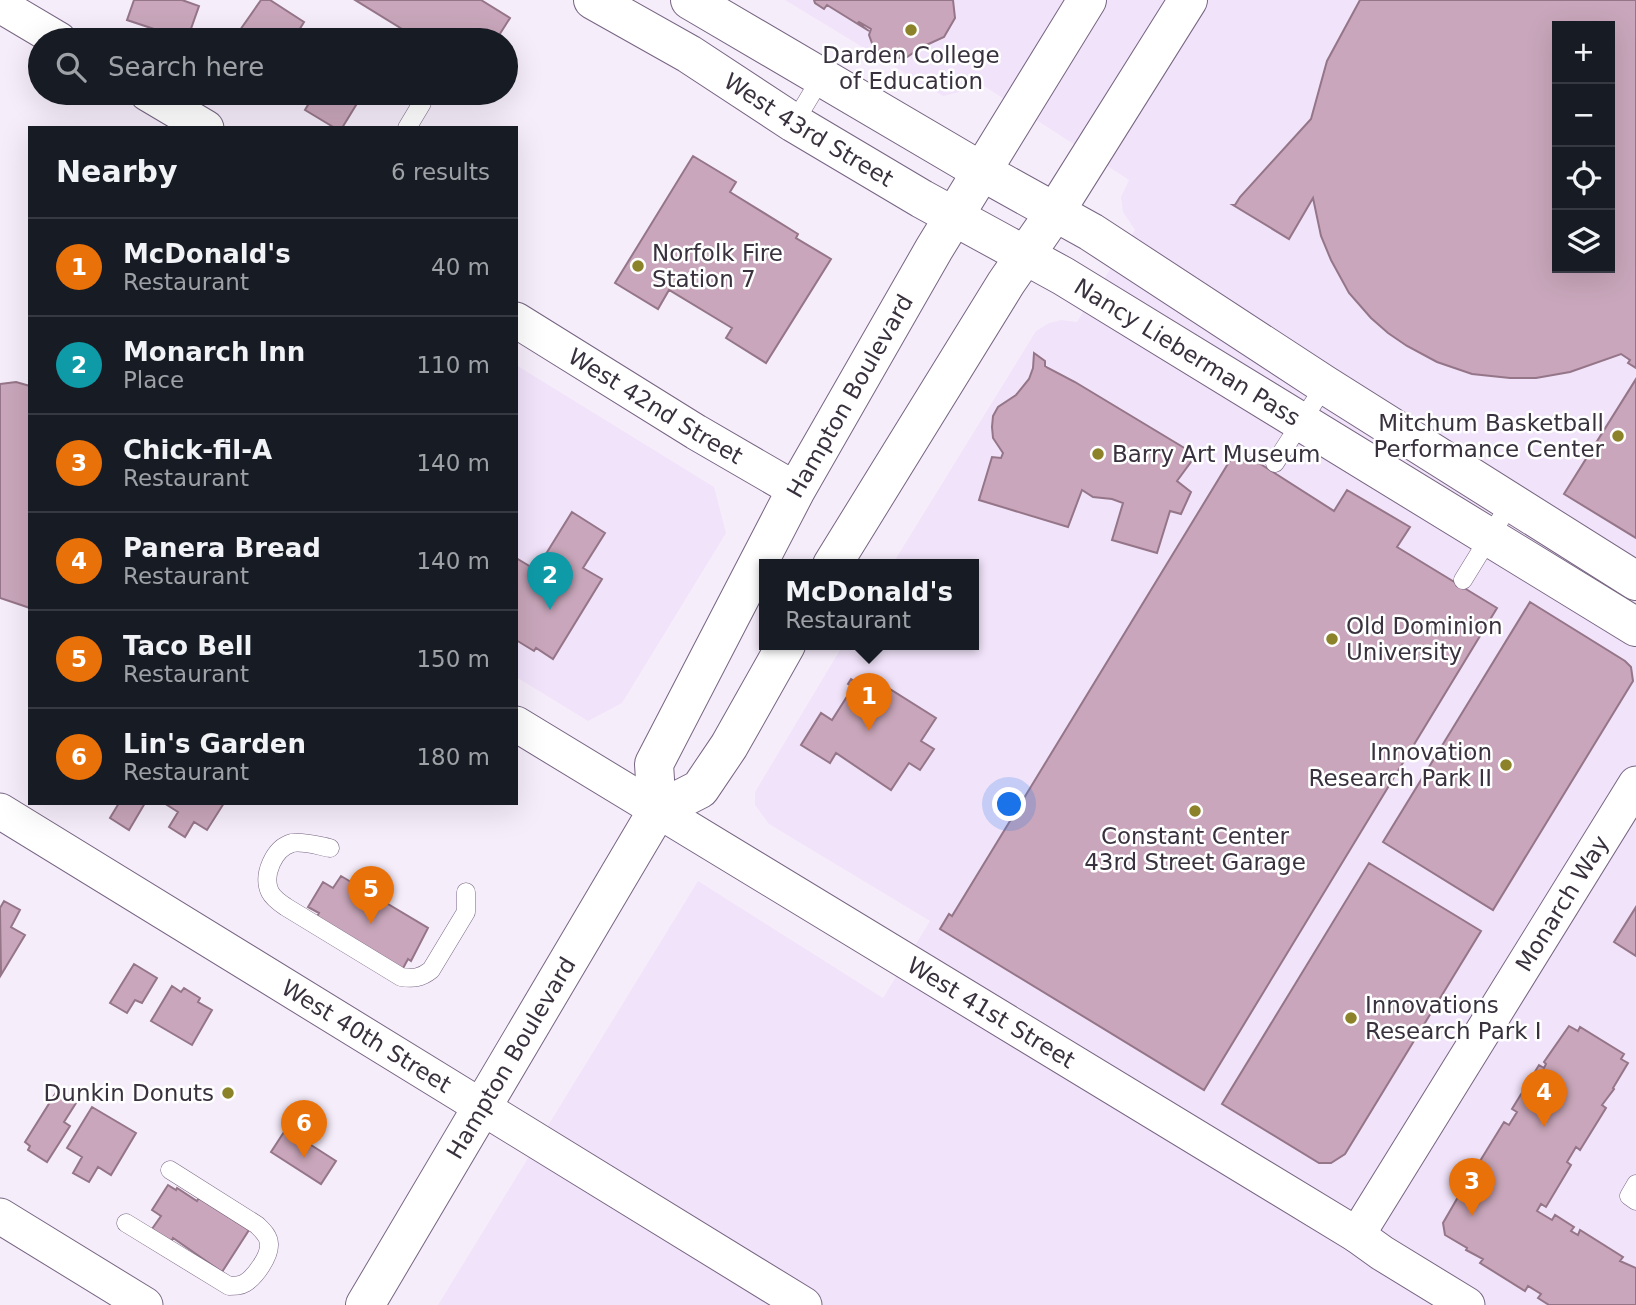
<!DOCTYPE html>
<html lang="en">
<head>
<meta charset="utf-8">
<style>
	body { margin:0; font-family:"DejaVu Sans",sans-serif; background:#20242c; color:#f1f3f6 }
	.controls { position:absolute; right:21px; top:21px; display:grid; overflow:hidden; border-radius:0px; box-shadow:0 7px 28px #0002 }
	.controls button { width:63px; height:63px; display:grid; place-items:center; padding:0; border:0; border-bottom:2px solid #363941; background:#171b24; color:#f1f3f6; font:35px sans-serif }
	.you { position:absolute; left:1010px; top:805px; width:24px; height:24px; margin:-18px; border:5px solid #fff; border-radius:50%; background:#1a73e8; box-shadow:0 0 0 10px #1a73e833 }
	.badge { display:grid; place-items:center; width:46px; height:46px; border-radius:50%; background:#b45309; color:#fff; font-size:23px; font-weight:700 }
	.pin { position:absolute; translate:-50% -58px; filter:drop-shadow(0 2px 4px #0008) }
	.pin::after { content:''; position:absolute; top:37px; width:24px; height:21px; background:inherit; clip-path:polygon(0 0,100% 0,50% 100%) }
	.popup { position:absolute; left:759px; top:559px; width:220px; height:91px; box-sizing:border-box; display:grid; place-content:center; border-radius:0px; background:#171b24; filter:drop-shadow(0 2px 5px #0005); font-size:23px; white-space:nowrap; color:#9ea1a6 }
	.popup b { font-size:26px; color:#f1f3f6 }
	.popup::after { content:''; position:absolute; left:50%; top:100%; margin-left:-14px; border:14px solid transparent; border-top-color:#171b24 }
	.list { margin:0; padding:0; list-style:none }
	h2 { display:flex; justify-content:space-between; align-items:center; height:91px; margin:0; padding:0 28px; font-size:30px }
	h2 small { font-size:23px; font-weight:400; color:#9ea1a6 }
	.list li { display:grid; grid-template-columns:46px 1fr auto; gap:21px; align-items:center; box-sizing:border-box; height:98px; padding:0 28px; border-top:2px solid #363941 }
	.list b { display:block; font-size:26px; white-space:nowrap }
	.list p { margin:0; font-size:23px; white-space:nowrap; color:#9ea1a6 }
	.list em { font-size:23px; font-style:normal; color:#9ea1a6 }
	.icon { flex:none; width:38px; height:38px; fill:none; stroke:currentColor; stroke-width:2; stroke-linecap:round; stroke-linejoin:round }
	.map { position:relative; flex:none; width:1636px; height:1305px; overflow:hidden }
	.search { position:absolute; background:#171b24; box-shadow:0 7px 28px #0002; left:28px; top:28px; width:490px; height:77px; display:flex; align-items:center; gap:18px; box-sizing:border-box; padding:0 24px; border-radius:38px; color:#9ea1a6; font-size:26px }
	.panel { position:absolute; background:#171b24; box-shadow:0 7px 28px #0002; left:28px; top:126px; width:490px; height:679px; border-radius:0px }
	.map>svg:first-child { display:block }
	.built { fill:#f1e3fa; fill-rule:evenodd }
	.building { fill:#c9a6bb; stroke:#957588; stroke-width:2; fill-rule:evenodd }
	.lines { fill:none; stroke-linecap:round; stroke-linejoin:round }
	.service-casing { stroke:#776582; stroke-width:19 }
	.minor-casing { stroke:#776582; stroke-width:37 }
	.tertiary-casing { stroke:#776582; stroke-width:40 }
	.primary-casing { stroke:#776582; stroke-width:40 }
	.service { stroke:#fff; stroke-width:18 }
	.minor { stroke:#fff; stroke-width:35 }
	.tertiary { stroke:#fff; stroke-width:38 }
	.primary { stroke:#fff; stroke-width:38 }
	.poi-dot { fill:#8b8229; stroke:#fff; stroke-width:2.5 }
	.labels { text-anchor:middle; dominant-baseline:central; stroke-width:5; stroke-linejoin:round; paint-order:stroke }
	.poi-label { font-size:23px; fill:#39323e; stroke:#fff; text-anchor:start }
	.street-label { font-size:23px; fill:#39323e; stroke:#fff }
</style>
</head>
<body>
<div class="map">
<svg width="1636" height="1305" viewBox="0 0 1636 1305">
	<rect width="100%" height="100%" fill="#f6edfb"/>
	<path class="built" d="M785,0H1636V1305H438L698,881L883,998L930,921L769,824L755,805V792L843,645H974V565H892L1036,331L1049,323L1061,320L1077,322L1135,230L1123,212L1121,197L1129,180L984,86L943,96ZM1557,26H1610V268H1557Z
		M516,365L714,487L726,533L622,703L588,721L516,677Z"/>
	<path class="building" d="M134,0H182L199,6L187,40L127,20Z
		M261,0H270L304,22L293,40H233Z
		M355,0H481L510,18L496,40H420Z
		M814,0H953L955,18L944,37L922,47L907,57L892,59L883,55L873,46L869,35L871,29L859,22L858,23L869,31L827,5L824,9L815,3Z
		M1360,0H1636V368L1628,363L1630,360L1621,354L1570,372L1536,378H1510L1472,374L1437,362L1407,346L1388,333L1371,318L1349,293L1331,260L1321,236L1313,198L1289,239L1233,205H1235L1240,197L1311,119L1327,61ZM1557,26H1610V268H1557Z
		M315,93H361V97L342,128H335L305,110Z
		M693,156L736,182L730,192L798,234L796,238L831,259L766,363L726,338L732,328L669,290L658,309L615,283Z
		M1034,353L1045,361V366L1048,368L1075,382L1196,455L1177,481L1191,492L1181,514L1170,511L1157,553L1112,540L1123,503L1112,499L1093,497L1082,490L1068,527L979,500L992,457L1001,458L1003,453L993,438L992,427L993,416L998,407L1016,395L1029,379L1033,368Z
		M1636,379V538L1564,494Z
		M16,382L30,386V608L0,598V384Z
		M1237,449L1334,511L1347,490L1410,527L1397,547L1497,608L1204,1090L940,929L949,914L952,916Z
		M572,512L605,533L583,568L602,579L553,659L536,648L534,651L516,640V558L536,570Z
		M1530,602L1625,661L1631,667L1633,681L1493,910L1383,842Z
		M851,679L871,691L877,681L936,718L921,741L934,749L920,770L909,763L891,790L836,753L830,763L801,745L821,713L832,720L853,687L848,684Z
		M119,803H145L129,830L110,818Z
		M164,803H224L207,830L194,822L185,837L169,827L178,812Z
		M1369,863L1481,931L1345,1154L1331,1163H1319L1222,1104Z
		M341,876L428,928L411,961L408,959L401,972L315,920L319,913L308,907L323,882L333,888Z
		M4,901L20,910L11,927L25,935L1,975L0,908Z
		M1636,907V956L1614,942Z
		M134,964L157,978L142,1003L135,1000L127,1013L110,1003Z
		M172,986L181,992L184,988L200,998L198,1002L212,1010L192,1045L151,1021Z
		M1569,1026L1578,1031L1580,1027L1624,1054L1621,1059L1628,1063L1613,1088L1614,1089L1602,1105L1606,1108L1580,1150L1576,1147L1567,1162L1571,1165L1546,1207L1541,1204L1537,1211L1552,1220L1555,1215L1574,1227L1571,1231L1578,1235L1580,1230L1623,1257L1620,1261L1636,1268V1305H1549L1538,1298L1541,1294L1528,1286L1525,1291L1480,1263L1483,1259L1466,1250L1467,1248L1445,1235L1443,1223L1469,1178L1474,1181L1482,1169L1477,1166L1504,1122L1509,1125L1517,1112L1512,1109L1539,1065L1544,1068L1546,1064L1544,1062Z
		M57,1091L76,1103L64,1122L70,1126L47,1162L28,1150L30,1146L25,1142Z
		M92,1107L136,1133L111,1175L98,1167L89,1182L73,1173L82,1157L67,1148Z
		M286,1129L336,1161L321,1184L271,1152Z
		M168,1185L176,1190L177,1188L197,1201L199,1198L249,1230L222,1272L173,1238L171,1242L152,1229L161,1216L152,1210Z"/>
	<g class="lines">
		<defs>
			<path id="service" d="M794,123L821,78
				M407,128L422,103
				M1275,463L1325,385
				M1463,580L1511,502
				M330,848C319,846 304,841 292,843C274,848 262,875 270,892C273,898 280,903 286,907L401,977C413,979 421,978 431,970L466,912V892
				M1636,1184L1629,1196L1636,1201
				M126,1223L229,1286C235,1286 240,1286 245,1283C255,1277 270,1256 269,1244C269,1236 262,1230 257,1225L170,1170"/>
			<g id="minor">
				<path d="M0,5L59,40"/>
				<path d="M147,93L206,128"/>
				<path id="s1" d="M516,320L696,432L796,490"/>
				<path id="s2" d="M516,724L1357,1235L1382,1253L1467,1305"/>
				<path id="s3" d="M0,811L804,1305"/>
				<path d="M0,1216L145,1305"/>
				<path id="s4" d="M1357,1235L1636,784"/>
			</g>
			<g id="tertiary">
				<path id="s5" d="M593,0L689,54L794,123L922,199L1063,276L1636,627"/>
				<path d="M690,0L981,171L1091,232L1325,385L1636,581"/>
			</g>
			<g id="primary">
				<path d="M832,565L1006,283L1055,212L1188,0"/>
				<path id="s6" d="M657,811L654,764L796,490L934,249L1087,0"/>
				<path id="s7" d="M365,1305L657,811L700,789L729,746L786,645"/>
			</g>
		</defs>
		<use href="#service" class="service-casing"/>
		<use href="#minor" class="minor-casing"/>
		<use href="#tertiary" class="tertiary-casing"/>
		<use href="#primary" class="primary-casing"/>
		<use href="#service" class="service"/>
		<use href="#minor" class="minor"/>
		<use href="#tertiary" class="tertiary"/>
		<use href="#primary" class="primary"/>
	</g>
	<g class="poi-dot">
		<circle cx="911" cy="30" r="7"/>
		<circle cx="638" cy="266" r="7"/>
		<circle cx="1618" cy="436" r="7"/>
		<circle cx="1098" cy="454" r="7"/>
		<circle cx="1332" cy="639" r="7"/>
		<circle cx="1506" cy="765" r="7"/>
		<circle cx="1195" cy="811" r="7"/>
		<circle cx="1351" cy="1018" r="7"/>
		<circle cx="228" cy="1093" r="7"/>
	</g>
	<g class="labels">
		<g class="poi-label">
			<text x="911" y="55" text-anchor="middle">Darden College<tspan x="911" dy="26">of Education</tspan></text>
			<text x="652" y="253">Norfolk Fire<tspan x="652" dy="26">Station 7</tspan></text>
			<text x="1604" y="423" text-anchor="end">Mitchum Basketball<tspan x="1604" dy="26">Performance Center</tspan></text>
			<text x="1112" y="454">Barry Art Museum</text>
			<text x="1346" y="626">Old Dominion<tspan x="1346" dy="26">University</tspan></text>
			<text x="1492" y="752" text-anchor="end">Innovation<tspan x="1492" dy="26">Research Park II</tspan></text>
			<text x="1195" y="836" text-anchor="middle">Constant Center<tspan x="1195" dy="26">43rd Street Garage</tspan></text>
			<text x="1365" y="1005">Innovations<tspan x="1365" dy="26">Research Park I</tspan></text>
			<text x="214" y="1093" text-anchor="end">Dunkin Donuts</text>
		</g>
		<g class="street-label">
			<text stroke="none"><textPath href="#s5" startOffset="252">West 43rd Street</textPath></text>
			<text stroke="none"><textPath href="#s5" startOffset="691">Nancy Lieberman Pass</textPath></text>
			<text stroke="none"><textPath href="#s6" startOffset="464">Hampton Boulevard</textPath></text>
			<text stroke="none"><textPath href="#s1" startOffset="164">West 42nd Street</textPath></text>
			<text stroke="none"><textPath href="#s4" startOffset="390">Monarch Way</textPath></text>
			<text stroke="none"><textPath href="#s2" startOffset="556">West 41st Street</textPath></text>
			<text stroke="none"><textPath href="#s3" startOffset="430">West 40th Street</textPath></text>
			<text stroke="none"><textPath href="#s7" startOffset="287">Hampton Boulevard</textPath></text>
		</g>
	</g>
</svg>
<div class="controls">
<button>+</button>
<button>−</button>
<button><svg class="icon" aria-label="locate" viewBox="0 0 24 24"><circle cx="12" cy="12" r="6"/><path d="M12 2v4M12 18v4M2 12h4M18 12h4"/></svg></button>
<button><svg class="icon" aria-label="layers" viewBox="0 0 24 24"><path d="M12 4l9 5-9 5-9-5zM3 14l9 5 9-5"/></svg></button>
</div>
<div class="you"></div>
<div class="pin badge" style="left:869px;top:731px;background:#e8710a">1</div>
<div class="popup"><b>McDonald's</b>Restaurant</div>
<div class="pin badge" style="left:550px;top:610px;background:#0f9aa8">2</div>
<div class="pin badge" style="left:1472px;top:1216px;background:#e8710a">3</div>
<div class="pin badge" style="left:1544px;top:1127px;background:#e8710a">4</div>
<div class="pin badge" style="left:371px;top:924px;background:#e8710a">5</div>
<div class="pin badge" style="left:304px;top:1158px;background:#e8710a">6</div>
<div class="search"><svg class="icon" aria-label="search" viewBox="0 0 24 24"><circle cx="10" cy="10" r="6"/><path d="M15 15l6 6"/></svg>Search here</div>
<section class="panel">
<h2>Nearby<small>6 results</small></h2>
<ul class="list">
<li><span class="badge" style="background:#e8710a">1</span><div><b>McDonald's</b><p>Restaurant</p></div><em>40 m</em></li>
<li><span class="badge" style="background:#0f9aa8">2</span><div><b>Monarch Inn</b><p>Place</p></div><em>110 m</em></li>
<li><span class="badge" style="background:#e8710a">3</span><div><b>Chick-fil-A</b><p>Restaurant</p></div><em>140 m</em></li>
<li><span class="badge" style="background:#e8710a">4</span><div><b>Panera Bread</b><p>Restaurant</p></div><em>140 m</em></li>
<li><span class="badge" style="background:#e8710a">5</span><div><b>Taco Bell</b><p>Restaurant</p></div><em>150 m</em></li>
<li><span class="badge" style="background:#e8710a">6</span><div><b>Lin's Garden</b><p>Restaurant</p></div><em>180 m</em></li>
</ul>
</section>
</div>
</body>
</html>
